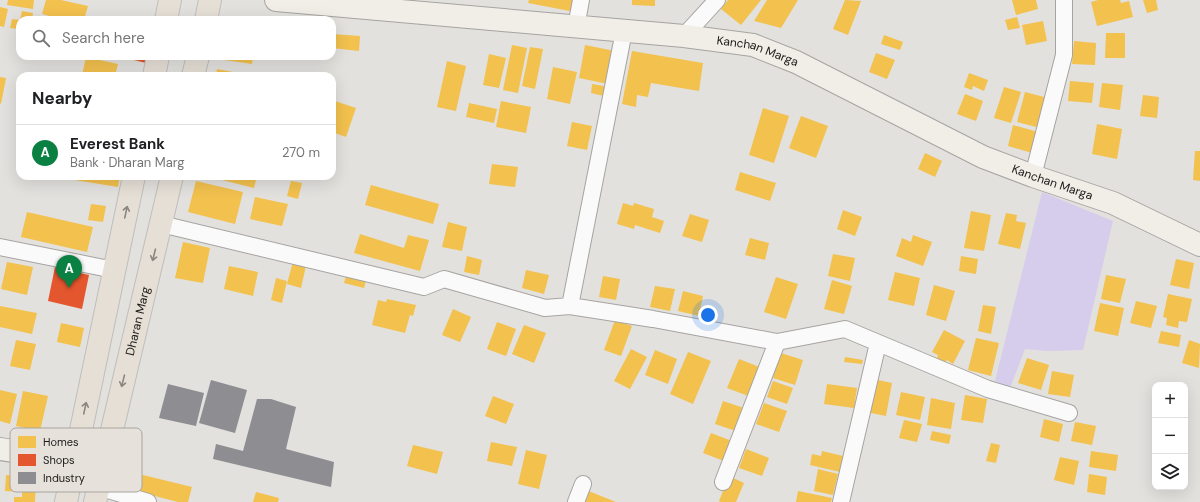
<!DOCTYPE html>
<html lang="en">
<head>
<meta charset="utf-8">
<style>
	body { margin:0; font-family:"DM Sans",sans-serif; background:#f2f2f2; color:#202124 }
	.controls { position:absolute; right:12px; bottom:12px; display:grid; overflow:hidden; border-radius:8px; box-shadow:0 4px 16px #0002 }
	.controls button { width:36px; height:36px; display:grid; place-items:center; padding:0; border:0; border-bottom:1px solid #e0e0e0; background:#fff; color:#202124; font:20px sans-serif }
	.you { position:absolute; left:708px; top:315px; width:14px; height:14px; margin:-10px; border:3px solid #fff; border-radius:50%; background:#1a73e8; box-shadow:0 0 0 6px #1a73e833 }
	.badge { display:grid; place-items:center; width:26px; height:26px; border-radius:50%; background:#0b8043; color:#fff; font-size:13px; font-weight:700 }
	.pin { position:absolute; translate:-50% -33px; filter:drop-shadow(0 1px 2px #0008) }
	.pin::after { content:''; position:absolute; top:21px; width:14px; height:12px; background:inherit; clip-path:polygon(0 0,100% 0,50% 100%) }
	.list { margin:0; padding:0; list-style:none }
	h2 { display:flex; justify-content:space-between; align-items:center; height:52px; margin:0; padding:0 16px; font-size:17px }
	h2 small { font-size:13px; font-weight:400; color:#757577 }
	.list li { display:grid; grid-template-columns:26px 1fr auto; gap:12px; align-items:center; box-sizing:border-box; height:56px; padding:0 16px; border-top:1px solid #e0e0e0 }
	.list b { display:block; font-size:15px; white-space:nowrap }
	.list p { margin:0; font-size:13px; white-space:nowrap; color:#757577 }
	.list em { font-size:13px; font-style:normal; color:#757577 }
	.icon { flex:none; width:22px; height:22px; fill:none; stroke:currentColor; stroke-width:2; stroke-linecap:round; stroke-linejoin:round }
	.map { position:relative; flex:none; width:1200px; height:502px; overflow:hidden }
	.search { position:absolute; background:#fff; box-shadow:0 4px 16px #0002; left:16px; top:16px; width:320px; height:44px; display:flex; align-items:center; gap:10px; box-sizing:border-box; padding:0 14px; border-radius:12px; color:#757577; font-size:15px }
	.panel { position:absolute; background:#fff; box-shadow:0 4px 16px #0002; left:16px; top:72px; width:320px; height:108px; border-radius:12px }
	.map>svg:first-child { display:block }
	.green { fill:#d5cdeb }
	.homes { fill:#f2c14e }
	.shops { fill:#e4572e }
	.industry { fill:#8d8d92 }
	.lines { fill:none; stroke-linecap:round; stroke-linejoin:round }
	.street-casing { stroke:#a6a4a2; stroke-width:18 }
	.secondary-casing { stroke:#a6a4a2; stroke-width:24 }
	.primary-casing { stroke:#bebebc; stroke-width:24 }
	.street { stroke:#fbfafa; stroke-width:16 }
	.secondary { stroke:#f1ede7; stroke-width:22 }
	.primary { stroke:#e5dfd6; stroke-width:22 }
	.oneway { stroke:#8a8680 }
	.labels { text-anchor:middle; dominant-baseline:central; stroke-width:4; stroke-linejoin:round; paint-order:stroke }
	.street-label { font-size:12px; fill:#1b1a18; stroke:#e6e1db }
	.key { fill:#e6e1db; stroke:#a9a5a0; stroke-width:1 }
	.key-label { font-size:11px; fill:#1b1a18 }
</style>
</head>
<body>
<div class="map">
<svg width="1200" height="502" viewBox="0 0 1200 502">
	<rect width="100%" height="100%" fill="#e3e1de"/>
	<path class="green" d="M1042,192L1113,221L1083,350L1048,351L1025,349L1010,388L995,381Z"/>
	<path class="homes" d="M8,0H34L33,9L7,5Z
		M46,0H61L88,6L84,20H64L42,14Z
		M529,0H577L575,12L528,3Z
		M632,0H655V6L632,5Z
		M728,0H761L741,25L721,9Z
		M767,0H798L781,28L754,21Z
		M845,0L861,1L848,35L833,29Z
		M1012,0H1036L1038,9L1016,15Z
		M1098,0H1120L1121,3L1129,1L1133,17L1097,26L1091,2Z
		M1143,0H1156L1158,10L1147,13Z
		M0,7L8,9L4,27L0,26Z
		M22,11L33,13L32,20H20Z
		M1017,17L1020,28L1008,30L1005,20Z
		M12,19L20,20V29L10,28Z
		M1043,21L1047,41L1026,45L1022,25Z
		M1106,33H1125V58H1105Z
		M332,34L360,36L359,51L332,48Z
		M884,35L903,42L900,50L881,44Z
		M1074,41L1096,43L1095,65L1072,64Z
		M512,45L527,48L518,93L503,90Z
		M585,45L615,51L608,84L579,78Z
		M530,47L543,49L535,89L522,86Z
		M632,51L703,63L699,91L651,83L648,97L637,95L636,107L622,104Z
		M876,53L895,60L887,79L869,72Z
		M489,54L506,58L499,88L483,85Z
		M217,56H253L252,64L217,59Z
		M86,57L118,64L115,76L82,75Z
		M447,61L466,66L456,111L437,107Z
		M553,67L577,72L570,104L547,99Z
		M217,69L244,74V76H216Z
		M969,73L988,80L984,91L973,86L972,90L964,87Z
		M0,77L6,78L1,104L0,103Z
		M1070,81L1094,83L1092,103L1068,101Z
		M1102,83L1123,85L1120,110L1099,107Z
		M592,84L609,87L608,97L591,93Z
		M1004,87L1021,92L1011,123L994,118Z
		M1025,92L1048,98L1040,128L1017,122Z
		M965,94L983,101L976,121L957,114Z
		M1143,95L1159,97L1157,118L1140,116Z
		M332,100L356,108L346,137L332,132Z
		M501,101L531,107L526,133L496,127Z
		M469,103L497,109L494,123L466,117Z
		M763,108L789,116L774,163L749,155Z
		M801,116L828,126L816,158L789,148Z
		M572,122L592,126L587,150L567,146Z
		M1097,124L1122,129L1117,159L1092,154Z
		M1013,125L1038,132L1032,153L1008,146Z
		M1195,151H1200V181L1193,180Z
		M925,153L942,161L935,177L918,169Z
		M492,164L518,167L515,187L489,184Z
		M740,172L776,183L770,201L735,190Z
		M63,176H120L118,187L62,178Z
		M210,176H257L254,188L210,177Z
		M196,181L243,192L235,224L188,212Z
		M291,181L302,183L298,199L287,196Z
		M371,185L439,204L433,224L365,205Z
		M255,197L288,204L282,226L250,219Z
		M623,203L633,206L634,203L654,209L652,217L664,221L660,233L635,225L634,229L617,224Z
		M91,204L106,206L103,222L88,220Z
		M843,210L862,217L855,236L837,229Z
		M971,211L991,215L984,251L964,248Z
		M27,212L93,227L87,252L21,237Z
		M1006,213L1017,215L1016,221L1026,223L1020,249L998,244Z
		M690,214L709,220L702,242L682,236Z
		M448,222L467,227L462,251L442,247Z
		M360,234L404,248L408,235L429,240L420,271L354,253Z
		M913,235L932,242L923,266L896,256L902,238L911,242Z
		M750,238L769,243L765,260L745,255Z
		M183,242L210,248L203,283L175,278Z
		M833,254L855,258L850,281L828,276Z
		M467,256L482,260L479,275L464,272Z
		M961,256L978,259L976,274L959,271Z
		M294,258L307,261L301,288L287,284Z
		M1176,259L1194,263L1189,289L1170,285Z
		M7,262L33,267L27,295L1,289Z
		M229,266L258,272L253,296L224,289Z
		M526,270L549,275L544,294L522,288Z
		M347,272L367,277L364,288L344,283Z
		M895,272L920,278L914,306L888,300Z
		M1106,275L1126,279L1120,303L1101,299Z
		M603,276L620,279L616,300L599,297Z
		M776,277L798,284L786,319L764,312Z
		M276,278L287,281L282,303L271,300Z
		M832,280L852,286L844,314L824,309Z
		M934,285L955,291L946,321L926,315Z
		M655,286L675,289L670,311L650,307Z
		M683,291L703,296L699,316L678,311Z
		M1168,294L1192,299L1187,322L1179,321L1178,328L1166,325L1167,318L1163,317Z
		M387,299L416,305L413,316L410,315L405,333L372,325L378,300L386,302Z
		M1136,301L1157,306L1151,328L1130,323Z
		M1100,303L1124,308L1118,336L1094,331Z
		M983,305L996,307L991,334L978,331Z
		M0,306L37,313L32,334L0,327Z
		M453,309L471,317L460,342L442,335Z
		M615,320L632,326L621,356L604,350Z
		M497,322L516,329L506,356L487,349Z
		M61,323L84,328L80,347L57,342Z
		M524,325L546,333L534,363L512,354Z
		M944,330L965,341L953,364L947,360L945,363L937,358L938,355L932,352Z
		M1161,331L1181,335L1179,347L1158,343Z
		M976,338L999,343L991,376L968,370Z
		M16,340L36,344L30,370L10,366Z
		M1189,340L1200,344L1199,368L1182,363Z
		M631,349L647,357L630,389L614,381Z
		M655,350L677,359L668,384L645,375Z
		M688,352L711,361L693,404L670,394Z
		M781,353L803,360L795,385L773,378Z
		M845,357L863,360L862,364L844,362Z
		M1027,358L1049,365L1041,390L1018,383Z
		M739,359L762,368L751,397L727,388Z
		M1052,371L1074,375L1070,397L1048,394Z
		M873,379L892,383L886,416L866,412Z
		M773,381L793,388L787,404L767,397Z
		M827,384L857,388L854,408L824,404Z
		M0,390L17,394L10,424L0,421Z
		M23,391L48,396L40,431L16,426Z
		M901,392L925,397L920,420L896,415Z
		M965,395L987,399L983,423L961,420Z
		M493,396L514,404L506,424L485,416Z
		M931,398L955,403L951,429L927,425Z
		M723,401L744,408L736,431L715,424Z
		M764,403L787,411L779,432L756,424Z
		M1044,419L1063,424L1059,442L1040,437Z
		M904,420L922,424L917,442L899,438Z
		M1075,422L1096,426L1092,445L1071,441Z
		M932,431L951,435L949,444L930,440Z
		M711,433L732,441L724,461L703,453Z
		M491,442L517,447L512,466L487,461Z
		M991,443L1000,445L996,463L986,461Z
		M413,445L443,452L437,474L407,466Z
		M746,449L769,458L762,476L739,468Z
		M526,450L547,455L539,489L518,484Z
		M822,451L843,456L840,472L810,465L812,454L821,456Z
		M1091,451L1118,455L1116,471L1089,467Z
		M1060,457L1079,461L1074,485L1054,480Z
		M818,469L838,474L833,495L814,491Z
		M139,474L192,487L188,502H178L135,491Z
		M1089,474L1107,477L1105,495L1087,492Z
		M6,475L36,477L35,502H14V497H22V492L5,491Z
		M729,476L744,483L736,502H720L719,501Z
		M586,490L616,502H581Z
		M798,491L832,498L831,502H796Z
		M256,492L279,498L278,502H253Z"/>
	<path class="shops" d="M118,56H148L146,63Z
		M55,267L89,275L82,309L48,301Z"/>
	<path class="industry" d="M211,380L247,390L235,433L199,423Z
		M168,384L204,393L196,426L159,418Z
		M257,399H271L296,407L286,449L334,462L331,487L213,459L216,444L243,451Z"/>
	<g class="lines">
		<defs>
			<path id="street" d="M576,27L581,0
				M684,36L717,0
				M1033,176L1064,55V0
				M161,224L424,287L444,279L545,308L570,306L624,31
				M0,247L114,270
				M570,306L653,319L777,342L845,329L988,389L1069,413
				M723,482L777,342
				M98,487L148,502
				M576,502L583,484
				M841,502L878,343"/>
			<g id="secondary">
				<path id="s1" d="M276,0L684,36L753,45L796,62L983,157L1033,176L1113,203L1200,245"/>
				<path d="M0,449L74,460L103,466"/>
			</g>
			<g id="primary">
				<path d="M166,20L170,0"/>
				<path d="M206,20L210,0"/>
				<path d="M154,76L158,56"/>
				<path d="M193,76L198,56"/>
				<path d="M66,502L134,176"/>
				<path id="s2" d="M95,502L172,176"/>
			</g>
		</defs>
		<use href="#street" class="street-casing"/>
		<use href="#secondary" class="secondary-casing"/>
		<use href="#primary" class="primary-casing"/>
		<use href="#street" class="street"/>
		<use href="#secondary" class="secondary"/>
		<use href="#primary" class="primary"/>
	</g>
	<defs><path id="oneway-shaft" d="M-6 0H5M1.5-3L5.5 0L1.5 3" fill="none" stroke-width="1.6" stroke-linecap="round" stroke-linejoin="round"/></defs>
	<g class="oneway">
		<use href="#oneway-shaft" transform="translate(126 212) rotate(-78)"/>
		<use href="#oneway-shaft" transform="translate(154 255) rotate(104)"/>
		<use href="#oneway-shaft" transform="translate(123 381) rotate(104)"/>
		<use href="#oneway-shaft" transform="translate(85 408) rotate(-78)"/>
	</g>
	<g class="labels">
		<g class="street-label">
			<text stroke="none"><textPath href="#s1" startOffset="485">Kanchan Marga</textPath></text>
			<text stroke="none"><textPath href="#s1" startOffset="809">Kanchan Marga</textPath></text>
			<text stroke="none"><textPath href="#s2" startOffset="186">Dharan Marg</textPath></text>
		</g>
	</g>
	<rect x="10" y="428" width="132" height="64" rx="6" class="key"/>
	<rect x="18" y="436" width="18" height="12" fill="#f2c14e"/>
	<rect x="18" y="454" width="18" height="12" fill="#e4572e"/>
	<rect x="18" y="472" width="18" height="12" fill="#8d8d92"/>
	<g class="key-label">
		<text x="43" y="446">Homes</text>
		<text x="43" y="464">Shops</text>
		<text x="43" y="482">Industry</text>
	</g>
</svg>
<div class="controls">
<button>+</button>
<button>−</button>
<button><svg class="icon" aria-label="layers" viewBox="0 0 24 24"><path d="M12 4l9 5-9 5-9-5zM3 14l9 5 9-5"/></svg></button>
</div>
<div class="you"></div>
<div class="pin badge" style="left:69px;top:288px">A</div>
<div class="search"><svg class="icon" aria-label="search" viewBox="0 0 24 24"><circle cx="10" cy="10" r="6"/><path d="M15 15l6 6"/></svg>Search here</div>
<section class="panel">
<h2>Nearby<small></small></h2>
<ul class="list">
<li><span class="badge">A</span><div><b>Everest Bank</b><p>Bank · Dharan Marg</p></div><em>270 m</em></li>
</ul>
</section>
</div>
</body>
</html>
